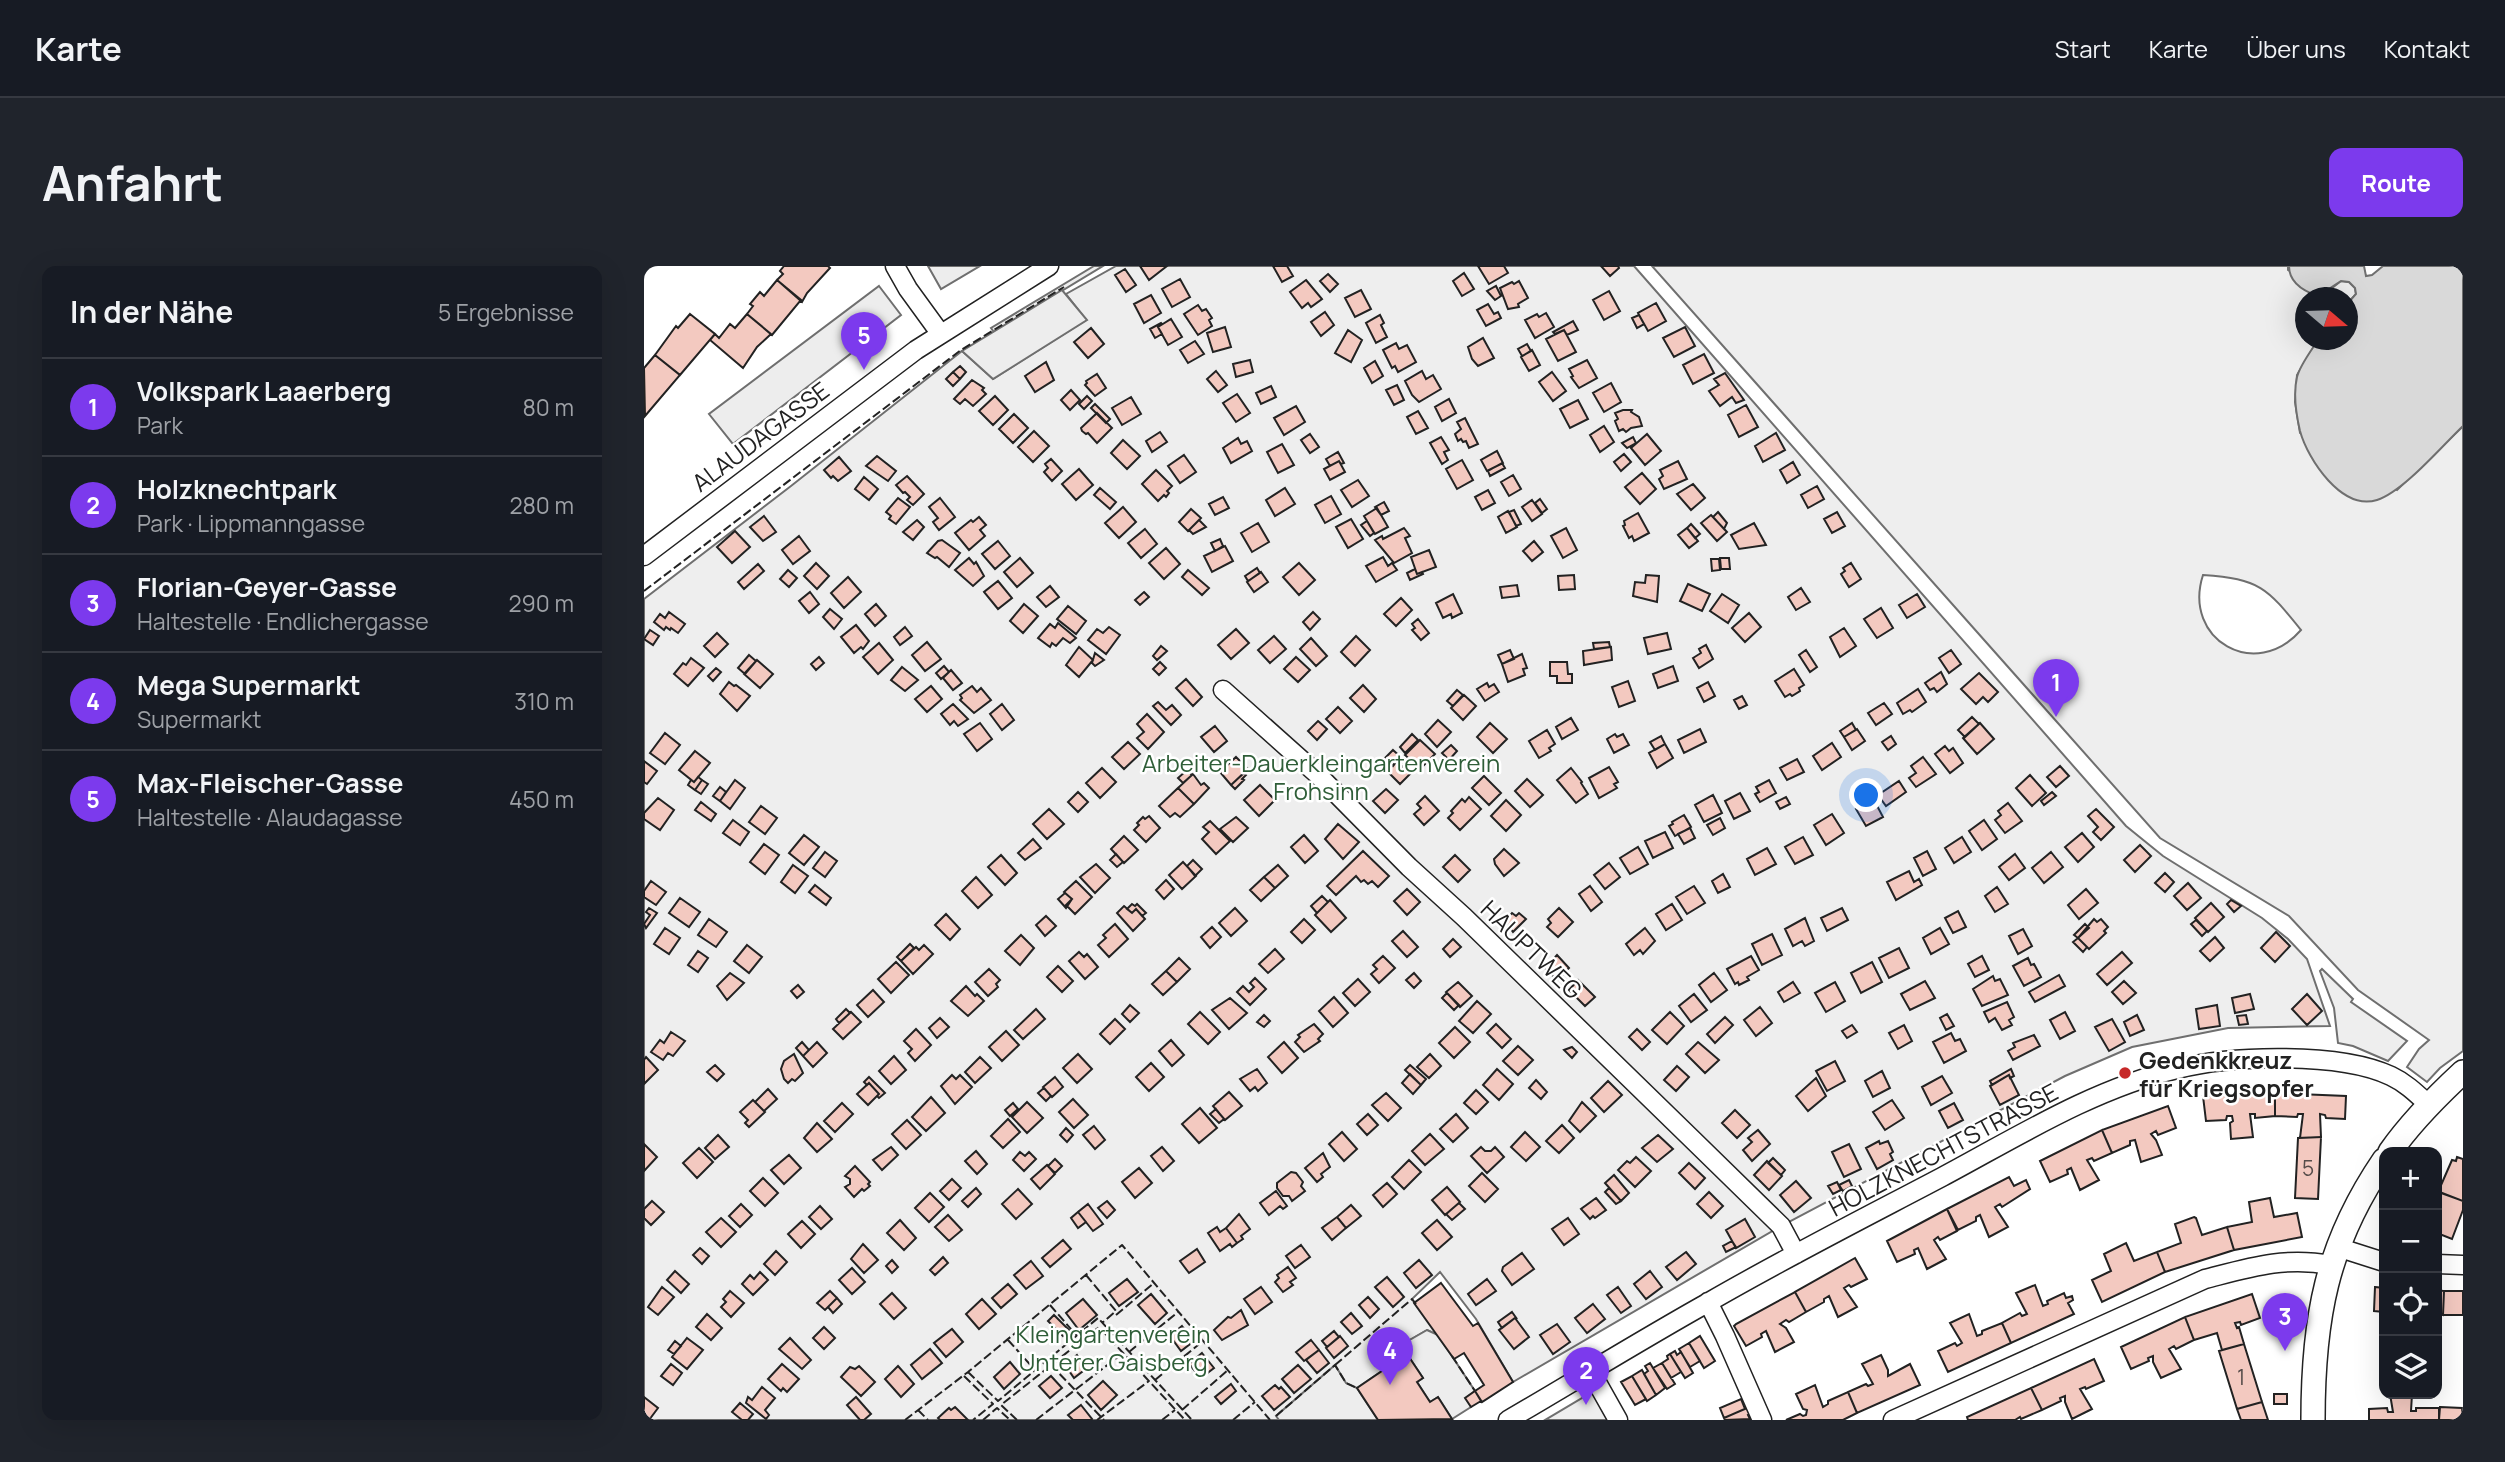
<!DOCTYPE html>
<html lang="de">
<head>
<meta charset="utf-8">
<style>
	body { margin:0; font-family:Manrope,sans-serif; background:#20242c; color:#f1f3f6 }
	.controls { position:absolute; right:21px; bottom:21px; display:grid; overflow:hidden; border-radius:14px; box-shadow:0 7px 28px #0002 }
	.controls button { width:63px; height:63px; display:grid; place-items:center; padding:0; border:0; border-bottom:2px solid #363941; background:#171b24; color:#f1f3f6; font:35px sans-serif }
	.compass { position:absolute; left:1651px; top:21px; width:63px; height:63px; border-radius:50%; background:#171b24; box-shadow:0 7px 28px #0002; rotate:109deg }
	.you { position:absolute; left:1223px; top:530px; width:24px; height:24px; margin:-18px; border:5px solid #fff; border-radius:50%; background:#1a73e8; box-shadow:0 0 0 10px #1a73e833 }
	.badge { display:grid; place-items:center; width:46px; height:46px; border-radius:50%; background:#7c3aed; color:#fff; font-size:23px; font-weight:700 }
	.pin { position:absolute; translate:-50% -58px; filter:drop-shadow(0 2px 4px #0008) }
	.pin::after { content:''; position:absolute; top:37px; width:24px; height:21px; background:inherit; clip-path:polygon(0 0,100% 0,50% 100%) }
	.list { margin:0; padding:0; list-style:none }
	h2 { display:flex; justify-content:space-between; align-items:center; height:91px; margin:0; padding:0 28px; font-size:30px }
	h2 small { font-size:23px; font-weight:400; color:#9ea1a6 }
	.list li { display:grid; grid-template-columns:46px 1fr auto; gap:21px; align-items:center; box-sizing:border-box; height:98px; padding:0 28px; border-top:2px solid #363941 }
	.list b { display:block; font-size:26px; white-space:nowrap }
	.list p { margin:0; font-size:23px; white-space:nowrap; color:#9ea1a6 }
	.list em { font-size:23px; font-style:normal; color:#9ea1a6 }
	.icon { flex:none; width:38px; height:38px; fill:none; stroke:currentColor; stroke-width:2; stroke-linecap:round; stroke-linejoin:round }
	.map { position:relative; flex:none; width:1819px; height:1154px; overflow:hidden; border-radius:14px }
	header { display:flex; align-items:center; gap:42px; box-sizing:border-box; height:98px; padding:0 35px; background:#171b24; border-bottom:2px solid #363941 }
	header strong { font-size:33px }
	nav { display:flex; gap:38px; margin-inline-start:auto; font-size:24px }
	.intro { display:flex; align-items:center; justify-content:space-between; box-sizing:border-box; height:168px; padding:0 42px }
	h1 { margin:0; font-size:49px }
	.button { padding:18px 32px; border-radius:14px; background:#7c3aed; color:#fff; font-size:24px; font-weight:700 }
	main { display:flex; gap:42px; padding:0 42px }
	aside { flex:1; background:#171b24; border-radius:14px; box-shadow:0 7px 28px #0002 }
	.map>svg:first-child { display:block }
	.green { fill:#eee; stroke:#6f6f6f; stroke-width:2; fill-rule:evenodd }
	.parking { fill:#ededed; stroke:#6f6f6f; stroke-width:2 }
	.water { fill:#d9d9d9; stroke:#6f6f6f; stroke-width:2 }
	.building { fill:#f3c9c0; stroke:#222; stroke-width:2 }
	.lines { fill:none; stroke-linecap:round; stroke-linejoin:round }
	.minor-casing { stroke:#222; stroke-width:21 }
	.major-casing { stroke:#222; stroke-width:26 }
	.minor { stroke:#fff; stroke-width:18 }
	.major { stroke:#fff; stroke-width:23 }
	.fence { stroke:#222; stroke-width:2; stroke-dasharray:9 3.5; stroke-linecap:butt }
	.poi-dot { fill:#c62828; stroke:#fff; stroke-width:2.5 }
	.labels { text-anchor:middle; dominant-baseline:central; stroke-width:5; stroke-linejoin:round; paint-order:stroke }
	.number-label { font-size:21px; fill:#564c4a }
	.street-label { font-size:24px; fill:#222; stroke:#fff }
	.park-label { font-size:24px; fill:#2f5e38; stroke:#fff }
	.poi-label { font-size:24px; font-weight:bold; fill:#222; stroke:#fff; text-anchor:start }
</style>
</head>
<body>
<header>
<strong>Karte</strong>
<nav><a>Start</a><a>Karte</a><a>Über uns</a><a>Kontakt</a></nav>
</header>
<div class="intro"><h1>Anfahrt</h1><a class="button">Route</a></div>
<main>
<aside>
<h2>In der Nähe<small>5 Ergebnisse</small></h2>
<ul class="list">
<li><span class="badge">1</span><div><b>Volkspark Laaerberg</b><p>Park</p></div><em>80 m</em></li>
<li><span class="badge">2</span><div><b>Holzknechtpark</b><p>Park · Lippmanngasse</p></div><em>280 m</em></li>
<li><span class="badge">3</span><div><b>Florian-Geyer-Gasse</b><p>Haltestelle · Endlichergasse</p></div><em>290 m</em></li>
<li><span class="badge">4</span><div><b>Mega Supermarkt</b><p>Supermarkt</p></div><em>310 m</em></li>
<li><span class="badge">5</span><div><b>Max-Fleischer-Gasse</b><p>Haltestelle · Alaudagasse</p></div><em>450 m</em></li>
</ul>
</aside>
<div class="map">
<svg width="1819" height="1154" viewBox="0 0 1819 1154">
	<rect width="100%" height="100%" fill="#fff"/>
	<path class="green" d="M450,0H459L350,66L347,62Z
		M472,0H990L1482,560L1519,590L1618,652L1644,673L1663,693L1686,760L1584,762L1488,781L1421,810L1137,960L869,1116L832,1053L796,1006L768,1033L794,1069L783,1064L757,1079L763,1088L713,1122L734,1154H0V333L147,220L318,85L349,113L442,54L422,28Z
		M1008,0H1644V4L1683,26L1697,15L1705,16L1711,22L1712,28L1704,37L1703,32H1661V74H1674L1653,109L1651,136L1656,167L1753,224L1819,160V785L1796,802L1783,816L1763,801L1775,783L1785,774L1714,724L1645,650L1516,572ZM1559,309C1616,313 1623,322 1657,364C1612,416 1538,374 1559,309Z
		M1678,703L1709,733L1707,736L1763,775L1744,795L1709,780L1694,777L1690,742L1676,705Z
		M950,1125L966,1154H901Z"/>
	<path class="parking" d="M284,0H336L297,23Z
		M235,20L257,49L89,178L65,148Z
		M418,24L443,54L349,113L318,85Z
		M783,1064L794,1069L831,1125L822,1132L827,1141L808,1153L794,1131L786,1136L773,1116L779,1112L757,1079Z
		M691,1099L702,1117L713,1122L734,1154H635L632,1150Z"/>
	<path class="water" d="M1645,0H1720L1722,10L1728,9L1739,0H1819V160C1798,180 1759,226 1733,234C1698,245 1664,194 1656,165C1652,148 1649,128 1653,111C1656,99 1667,85 1674,74H1703L1704,37L1712,28L1711,22L1705,16L1697,15L1674,30C1659,25 1645,17 1645,0Z"/>
	<path class="building" d="M140,0H184L186,2L163,27L158,36L133,14L139,8L136,5Z
		M496,0H523L505,14Z
		M629,0H643L649,10L638,16Z
		M834,0H860L864,7L845,18Z
		M957,0H974L975,2L966,10Z
		M481,3L492,19L482,26L471,9Z
		M820,7L830,23L818,30L809,15Z
		M684,8L694,18L686,26L676,15Z
		M536,13L546,31L528,41L518,23Z
		M133,14L157,34L128,69L103,48L109,40L106,38L116,26L120,30Z
		M662,14L678,33L667,41L664,37L658,42L646,26Z
		M875,15L884,32L874,38L875,41L864,43L856,22L868,16L870,18Z
		M852,20L857,30L851,34L843,25Z
		M717,24L727,43L711,51L701,32Z
		M965,25L976,45L960,54L949,34Z
		M507,29L517,47L500,57L490,38Z
		M1012,37L1022,55L1004,65L994,47Z
		M844,38L850,48L854,46L857,52L842,60L833,44Z
		M554,39L558,45L562,43L568,52L565,54L568,60L554,69L540,48Z
		M681,46L690,59L677,70L667,56Z
		M902,47L910,61L891,72L881,54L893,48L895,51Z
		M46,48L71,68L36,109L11,89L32,60L34,62Z
		M103,48L127,68L113,81L99,102L66,74L71,68L75,72L86,58L91,62Z
		M736,49L740,57L737,59L743,71L732,77L722,57Z
		M995,49L1000,58L993,62L988,52Z
		M527,53L538,71L524,79L514,61Z
		M929,55L934,64L923,69L920,64L911,68L909,66Z
		M517,57L518,58L514,61L518,68L511,72L506,63Z
		M581,61L587,81L569,86L563,67Z
		M1041,61L1051,80L1030,91L1019,72Z
		M447,62L460,78L444,92L430,76Z
		M704,64L718,74L707,96L691,87Z
		M920,64L932,86L914,95L902,73Z
		M839,72L850,92L834,100L828,93L824,81Z
		M551,75L560,88L544,97L536,84Z
		M752,77L755,83L763,79L772,96L754,106L751,100L748,102L739,84Z
		M883,78L887,85L878,90L874,83Z
		M888,84L896,99L885,105L877,91Z
		M1060,88L1070,107L1049,118L1039,99Z
		M11,89L36,109L1,150L0,102Z
		M606,94L609,106L592,111L589,98Z
		M943,94L953,112L935,122L927,111L929,110L925,103Z
		M731,95L739,110L728,117L720,102Z
		M402,96L410,114L391,126L381,110Z
		M316,100L322,106L316,113L309,106Z
		M572,105L583,119L574,126L563,113Z
		M778,105L782,113L789,109L797,123L775,136L768,129L761,115Z
		M309,106L316,113L309,120L302,113Z
		M908,106L922,125L909,135L895,116Z
		M1081,107L1100,134L1092,137L1088,131L1076,140L1065,125L1075,119L1070,113Z
		M453,108L462,122L451,130L441,119L443,117L442,115Z
		M328,114L340,122L338,124L342,128L329,140L321,133L316,138L310,133Z
		M967,117L977,136L960,146L949,127Z
		M753,119L760,134L750,139L742,124Z
		M627,120L632,131L617,138L612,127Z
		M427,124L436,134L426,144L417,134Z
		M593,128L606,147L592,156L579,137Z
		M351,130L364,144L349,159L335,145Z
		M443,130L448,135L440,143L435,138Z
		M487,131L497,148L478,159L468,142Z
		M805,133L812,147L798,155L791,141Z
		M934,134L944,153L926,162L916,143Z
		M451,138L466,153L462,157L447,142Z
		M1102,139L1114,161L1095,171L1084,149Z
		M652,140L661,156L640,169L630,152Z
		M979,144H988L987,146L995,151L998,160L987,162L982,166L979,163L975,165L971,155L974,153L971,147Z
		M774,145L784,162L772,168L763,151Z
		M453,147L468,162L453,177L444,167L442,168L438,165L437,162Z
		M370,148L384,162L369,177L355,163Z
		M821,152L834,178L825,182L822,175L819,176L817,173L814,175L811,168L817,163L813,156Z
		M960,160L970,176L956,186L946,169Z
		M390,165L405,180L389,196L374,181Z
		M516,166L523,176L508,186L502,175Z
		M1132,167L1141,184L1119,196L1111,180Z
		M666,168L675,181L666,187L657,174Z
		M1003,168L1017,185L1001,199L987,182Z
		M797,171L805,184L800,186L804,194L798,198L786,177Z
		M989,171L992,177L983,182L978,177Z
		M594,172L597,178L603,175L608,185L587,197L579,182Z
		M479,174L496,190L483,203L467,187Z
		M638,178L650,199L634,207L623,186Z
		M853,185L859,197L843,205L837,194Z
		M694,186L700,197L697,198L695,195L686,200L682,193Z
		M980,188L987,196L977,205L970,196Z
		M540,189L552,206L536,217L524,200Z
		M233,190L252,205L244,215L222,200Z
		M195,191L207,205L194,215L189,210L187,212L180,204Z
		M407,193L418,205L408,215L400,206L404,202L401,198Z
		M818,194L829,214L813,223L802,203Z
		M695,195L701,206L686,214L680,203Z
		M1034,195L1043,213L1020,223L1015,213L1019,210L1016,204Z
		M1149,196L1156,209L1143,217L1136,204Z
		M858,197L861,202L846,210L844,205Z
		M435,203L449,219L432,234L418,218Z
		M512,204L528,220L523,225L525,227L522,231L520,229L514,235L498,218Z
		M998,207L1012,223L996,238L981,221Z
		M869,209L877,223L865,230L857,216Z
		M263,210L280,228L269,239L263,234L266,231L261,226L259,227L252,219Z
		M220,211L234,223L225,234L211,223Z
		M714,214L725,230L708,241L697,224Z
		M1049,218L1061,232L1047,244L1033,228Z
		M1173,220L1180,233L1164,242L1157,229Z
		M456,222L472,236L466,243L450,229Z
		M641,222L651,238L631,250L622,234Z
		M844,224L851,237L838,244L831,231Z
		M687,230L697,248L681,257L671,239Z
		M579,231L585,242L571,249L565,238Z
		M254,232L266,241L252,258L245,253L247,250L242,246Z
		M296,232L311,251L295,264L289,256L294,252L285,241Z
		M896,233L903,243L898,247L891,237Z
		M888,234L898,248L888,255L878,241Z
		M740,236L745,245L737,249L731,241Z
		M479,241L492,256L475,272L461,257Z
		M733,242L744,261L731,268L720,250Z
		M547,243L557,252L544,265L535,256Z
		M870,244L877,258L872,260L865,246Z
		M864,245L873,261L862,267L854,251Z
		M1074,246L1083,257L1080,263L1069,251Z
		M1193,246L1201,260L1188,267L1180,253Z
		M994,247L1005,267L990,275L988,270L985,272L979,260L981,259L980,255Z
		M1067,249L1083,266L1073,275L1057,257Z
		M120,250L132,266L119,275L106,261Z
		M335,251L342,259L336,264L341,270L325,284L311,267L327,254L329,256Z
		M707,253L719,273L704,282L692,261Z
		M273,254L280,261L269,274L259,266Z
		M555,254L562,261L549,268L545,264Z
		M723,255L730,267L726,270L717,259Z
		M614,257L625,276L608,286L597,267Z
		M1110,257L1122,279L1095,283L1087,269Z
		M1047,258L1056,268L1051,272L1043,262Z
		M760,262L766,270L761,272L768,287L750,297L731,274L738,270L739,273Z
		M922,262L933,284L919,292L907,270Z
		M1043,262L1054,275L1045,282L1034,269Z
		M501,263L513,278L497,292L484,277Z
		M91,265L106,281L88,297L73,281Z
		M155,270L166,285L149,298L138,284Z
		M576,273L579,280L571,285L567,277Z
		M298,274L316,287L305,301L293,291L291,292L283,287L294,275Z
		M354,275L366,290L351,303L338,288Z
		M890,275L899,286L888,295L879,285Z
		M581,280L589,295L568,306L560,290Z
		M522,282L536,298L520,313L505,297Z
		M785,284L792,301L773,308L767,291Z
		M739,291L744,300L748,297L753,304L732,316L722,300Z
		M325,292L330,298L332,296L340,310L329,320L311,304Z
		M376,292L389,307L373,321L360,306Z
		M1076,292H1085L1086,303H1077Z
		M1067,293H1075L1076,304L1068,305Z
		M172,297L185,310L173,323L160,310Z
		M655,297L671,314L655,329L639,311Z
		M1207,297L1217,313L1205,321L1197,308L1201,305L1199,302Z
		M114,298L120,305L100,323L94,316Z
		M613,302L616,307L604,315L601,310Z
		M771,303L773,308L778,306L779,308L766,314L763,307Z
		M144,304L153,312L145,321L136,313Z
		M544,304L565,322L558,329L538,311Z
		M617,306L624,316L610,326L603,316Z
		M930,309L931,323L915,324L914,310Z
		M1002,309L1015,310L1013,336L989,330L991,316L1001,317Z
		M204,311L217,326L200,342L187,327Z
		M354,315L368,332L354,343L340,326Z
		M1044,318L1066,328L1058,345L1036,335Z
		M873,319L875,330L858,332L856,321Z
		M406,320L415,331L402,341L393,331Z
		M1157,322L1166,336L1152,344L1144,331Z
		M166,326L175,338L165,347L155,335Z
		M500,326L505,331L496,339L491,334Z
		M809,328L818,347L808,352L807,348L799,352L792,337Z
		M1078,328L1095,339L1084,357L1066,345Z
		M1273,328L1281,341L1263,352L1255,339Z
		M757,332L768,344L752,360L740,348Z
		M232,338L242,350L231,360L221,348Z
		M380,338L394,350L379,367L366,355Z
		M424,340L442,355L432,368L413,353Z
		M1237,342L1249,362L1233,372L1220,353Z
		M186,343L198,353L190,363L179,351Z
		M25,346L41,358L34,367L27,362L26,364L22,361L20,364L10,356L16,348L21,352Z
		M669,346L676,353L666,364L659,356Z
		M1105,347L1117,361L1101,376L1088,362Z
		M774,353L785,367L777,374L768,364L771,362L768,358Z
		M414,357L432,372L426,377L419,372L412,380L408,377L406,381L394,372L406,358L411,362Z
		M212,359L225,375L219,383L217,381L210,387L197,371Z
		M261,361L268,370L256,379L250,371Z
		M465,361L476,369L462,388L444,374L453,363L459,367Z
		M1200,362L1212,380L1196,391L1186,371Z
		M592,363L605,377L587,393L574,379Z
		M6,364L15,370L9,379L0,373Z
		M73,367L84,378L71,391L60,380Z
		M1023,367L1027,383L1004,388L1000,372Z
		M630,370L642,383L626,397L614,384Z
		M712,370L726,384L711,400L697,386Z
		M667,372L683,390L672,400L656,383Z
		M283,376L297,393L281,405L268,389Z
		M965,376L966,381L950,383L949,377Z
		M235,377L249,394L234,408L219,391Z
		M1062,379L1069,393L1055,402L1049,392L1057,387L1055,383Z
		M517,380L523,385L513,394L509,390Z
		M435,381L449,394L435,411L422,399Z
		M967,381L968,394L940,399L939,385Z
		M866,384L870,393L858,398L854,389Z
		M1162,384L1173,401L1166,406L1155,389Z
		M1307,384L1317,398L1305,407L1295,392Z
		M451,387L460,394L451,400L448,397Z
		M878,388L883,402L879,403L881,409L864,416L858,398Z
		M105,389L112,395L101,408L94,402Z
		M175,391L180,397L172,404L167,398Z
		M652,391L666,404L654,416L640,403Z
		M47,392L60,402L44,420L30,408L39,397L42,399Z
		M113,394L129,408L116,422L100,408Z
		M516,396L522,402L515,409L509,403Z
		M906,396H923L924,408H928V417H913V410H906Z
		M300,400L305,406L297,413L292,407Z
		M1029,400L1034,415L1014,422L1009,408Z
		M258,401L274,414L261,425L247,414Z
		M72,402L77,406L69,415L64,410Z
		M1150,403L1160,419L1155,422L1156,425L1148,430L1146,428L1141,431L1131,415Z
		M307,404L318,417L309,424L299,412Z
		M1297,406L1303,418L1293,426L1290,422L1286,424L1281,417Z
		M1335,407L1354,426L1344,436L1339,431L1332,438L1317,423Z
		M542,413L558,431L549,440L532,422Z
		M984,415L991,435L975,441L968,421Z
		M85,416L90,420L92,419L106,430L93,445L76,428Z
		M1064,416L1071,430L1060,436L1053,422Z
		M843,417L845,421L850,418L855,426L841,435L833,423Z
		M719,419L732,433L720,446L706,432Z
		M287,420L298,433L283,446L271,433Z
		M328,420L333,426L337,422L347,434L330,447L316,434L318,432L316,429Z
		M1274,423L1282,436L1268,446L1266,444L1259,448L1253,437Z
		M813,424L819,429L809,440L803,435Z
		M820,429L832,440L819,454L807,442Z
		M1098,430L1103,439L1095,443L1090,434Z
		M514,436L522,444L528,439L537,449L527,459L509,440Z
		M1240,437L1248,448L1232,459L1224,447Z
		M309,438L324,453L314,460L310,455L306,459L297,448Z
		M358,438L370,454L358,464L346,448Z
		M694,441L708,455L696,467L682,453Z
		M503,448L520,466L504,483L493,472L500,466L493,458Z
		M1328,451L1335,458L1321,471L1314,464Z
		M927,452L934,464L918,473L912,461Z
		M794,454L807,466L793,481L781,468Z
		M674,455L683,463L673,474L664,465Z
		M336,457L348,473L333,485L320,468Z
		M846,457L863,473L849,487L833,471Z
		M1208,457L1212,464L1200,471L1196,465Z
		M1336,457L1350,473L1333,488L1319,472Z
		M571,460L583,475L570,486L557,471Z
		M1056,463L1062,476L1040,487L1034,474Z
		M1213,463L1221,475L1208,484L1200,471Z
		M903,464L911,478L905,482L907,485L895,492L885,475Z
		M21,467L36,479L21,498L6,487Z
		M768,468L774,474L761,487L756,481Z
		M971,468L973,471L979,468L985,479L970,487L963,473Z
		M1017,470L1021,478L1011,484L1006,476Z
		M1247,470L1252,478L1244,484L1238,476Z
		M776,474L791,488L776,503L761,489Z
		M484,476L496,488L480,503L468,491Z
		M1188,477L1197,491L1178,504L1169,490Z
		M1021,478L1029,492L1013,502L1005,487Z
		M807,479L813,485L805,494L798,487Z
		M1301,480L1305,485L1309,482L1319,497L1306,507L1291,488Z
		M749,484L760,494L756,498L753,495L749,500L741,492Z
		M51,485L66,497L50,516L35,504Z
		M592,491L604,503L587,519L576,506Z
		M1279,491L1292,508L1272,521L1265,512L1272,507L1267,500Z
		M1153,493L1160,506L1143,514L1136,502Z
		M0,495L13,505L3,518L0,516Z
		M753,495L766,508L756,518L743,505Z
		M1416,500L1425,510L1412,521L1403,511Z
		M965,501L974,516L970,518L973,522L955,532L945,512Z
		M458,502L472,516L456,532L442,517Z
		M927,502L938,516L937,517L944,528L932,537L913,514Z
		M543,504L548,509L539,517L534,512Z
		M600,507L602,509L598,513L600,514L591,523L587,519Z
		M549,508L557,519L560,517L565,522L550,538L534,522Z
		M1386,509L1402,527L1388,540L1372,522Z
		M840,510L857,527L845,539L828,522Z
		M54,511L58,514L51,524L44,519L47,514L50,516Z
		M883,513L899,529L886,541L871,525Z
		M58,514L64,518L57,528L51,524Z
		M91,514L101,522L86,543L76,535Z
		M1125,514L1132,527L1116,536L1111,528L1115,526L1112,521Z
		M1255,515L1262,526L1242,540L1234,529Z
		M616,519L631,534L615,550L600,534Z
		M76,521L82,526L76,535L69,530Z
		M534,522L550,538L536,551L531,547L526,551L515,540Z
		M742,523L754,534L741,547L729,535Z
		M434,526L444,536L434,546L424,536Z
		M1408,526L1412,530L1400,539L1397,535Z
		M1096,527L1106,545L1090,553L1081,535Z
		M1069,529L1078,547L1060,556L1051,539Z
		M781,530L795,545L780,559L770,548L777,542L773,538Z
		M825,531L837,543L816,564L804,552L809,547L807,545L818,533L821,536Z
		M1142,531L1146,538L1136,543L1132,536Z
		M14,532L30,544L16,564L0,553V547Z
		M862,534L877,549L862,565L847,550Z
		M1230,534L1239,551L1222,560L1212,543Z
		M57,536L72,548L67,555L51,544Z
		M1364,537L1378,555L1361,567L1351,554L1357,549L1354,545Z
		M117,540L133,552L121,568L105,556Z
		M405,543L420,558L403,573L389,558Z
		M1452,543L1470,561L1457,574L1449,566L1454,561L1444,550Z
		M1188,548L1200,567L1182,579L1170,559Z
		M1040,549L1047,561L1031,570L1025,560L1029,558L1028,556Z
		M505,550L516,562L502,576L490,564L495,559L493,557L499,551L501,553Z
		M592,551L604,562L589,576L576,563Z
		M1076,552L1081,562L1069,569L1063,559Z
		M89,554L105,566L96,579L79,567Z
		M1340,554L1353,573L1338,584L1325,565Z
		M566,555L586,575L572,588L558,573L565,566L559,561Z
		M694,558L715,576L699,593L681,573Z
		M1046,562L1051,572L1040,578L1034,568Z
		M1021,566L1029,582L1009,592L1001,575Z
		M1438,567L1450,581L1434,596L1421,581Z
		M160,569L175,581L160,599L145,587Z
		M660,569L674,585L661,597L647,581Z
		M480,570L494,584L480,597L467,583Z
		M1159,571L1169,589L1151,598L1141,581Z
		M1318,571L1327,586L1310,597L1301,582Z
		M389,573L397,582L381,594L374,587Z
		M120,578L135,589L121,608L106,596Z
		M1496,579L1507,590L1491,606L1480,594Z
		M994,581L1004,598L986,608L976,592Z
		M1123,582L1132,598L1111,609L1103,593Z
		M860,583L875,597L860,610L851,598L850,593Z
		M719,585L745,610L734,621L728,615L724,618L720,614L717,616L712,610L692,629L683,620Z
		M1283,585L1292,603L1279,610L1270,592Z
		M181,586L193,595L181,611L169,602Z
		M1407,586L1419,601L1400,617L1388,602Z
		M472,588L479,596L473,601L466,594Z
		M1371,588L1381,602L1365,614L1355,601Z
		M357,589L373,607L361,619L344,601Z
		M811,589L826,604L814,616L799,601Z
		M549,594L558,603L551,610L543,600Z
		M539,596L552,610L538,623L525,609Z
		M965,597L976,611L961,623L950,609Z
		M452,598L466,612L451,627L436,611Z
		M149,599L164,610L151,627L137,616Z
		M634,599L644,610L631,622L620,611Z
		M1265,605L1270,616L1275,613L1278,619L1252,634L1243,616Z
		M1521,607L1530,616L1521,626L1511,617Z
		M1079,608L1086,621L1074,627L1068,615Z
		M332,611L348,629L334,642L318,625Z
		M620,611L631,622L617,635L606,624Z
		M522,614L530,623L520,633L512,624Z
		M7,615L22,626L12,639L0,631V625Z
		M432,615L448,631L431,648L422,639L428,633L420,626Z
		M1544,617L1557,632L1543,644L1530,630Z
		M171,619L187,632L182,639L165,626Z
		M946,620L958,636L947,645L935,628Z
		M1050,620L1061,637L1043,648L1032,631Z
		M1353,621L1364,638L1351,646L1341,630Z
		M763,623L776,636L763,649L750,635Z
		M1442,623L1454,637L1435,653L1424,639Z
		M421,627L428,633L422,642L414,633Z
		M678,630L684,636L673,647L667,640Z
		M36,632L56,646L45,661L25,647Z
		M686,634L702,652L687,666L671,649Z
		M1587,634L1597,640L1590,646L1583,638Z
		M1567,637L1580,651L1564,666L1551,652Z
		M488,638L491,640L493,638L502,647L498,650L492,643L488,647L483,643Z
		M1028,638L1038,654L1022,664L1012,648Z
		M480,640L488,647L492,643L501,653L489,665L473,647Z
		M5,642L13,647L2,662L0,658L6,649L2,646Z
		M591,642L603,655L587,670L575,657Z
		M915,642L929,656L914,671L903,661L907,657L904,653Z
		M1198,642L1204,654L1183,665L1177,652Z
		M1314,645L1322,661L1309,667L1301,652Z
		M868,647L872,650L875,647L882,653L869,666L861,655Z
		M302,648L316,663L306,674L291,659Z
		M402,650L412,660L401,670L392,659Z
		M1161,652L1170,675L1161,680L1158,675L1149,680L1141,663Z
		M65,653L83,666L72,681L54,669Z
		M660,653L671,664L658,677L647,666Z
		M1450,653L1453,656L1457,653L1464,661L1460,665L1462,667L1445,683L1434,672Z
		M1552,654L1563,665L1558,670L1547,658Z
		M471,658L484,673L465,691L454,679L462,672L459,669Z
		M1441,658L1445,662L1434,672L1430,669Z
		M568,661L577,671L566,682L557,671Z
		M21,662L36,672L25,688L10,678Z
		M1001,662L1011,675L999,688L996,684L990,689L982,678Z
		M1296,662L1305,678L1287,688L1279,672Z
		M1379,663L1388,680L1374,688L1365,670Z
		M759,665L774,681L763,691L748,675Z
		M1632,666L1646,680L1631,696L1617,682Z
		M1128,668L1138,689L1118,699L1108,678Z
		M377,669L390,682L376,699L361,685Z
		M1571,671L1580,682L1566,695L1556,685Z
		M1434,672L1443,681L1439,686L1429,676Z
		M809,673L817,681L806,691L799,683Z
		M266,678L270,682L257,695L253,691Z
		M103,679L118,691L105,707L90,695Z
		M280,679L289,688L269,708L257,695L272,681L275,684Z
		M1255,682L1265,702L1245,712L1235,692Z
		M631,683L640,693L624,707L615,698Z
		M54,685L64,692L54,706L44,699Z
		M435,686L440,691L443,688L454,701L441,713L425,695Z
		M1478,686L1488,697L1463,719L1453,708Z
		M913,689L925,702L913,714L901,702Z
		M739,690L751,702L735,717L727,708L733,703L729,699Z
		M1107,690L1115,704L1103,711L1105,714L1095,719L1094,716L1091,718L1083,703Z
		M1338,690L1345,704L1331,711L1324,698Z
		M535,692L546,703L533,716L522,705Z
		M1384,692L1387,699L1390,698L1397,711L1380,720L1369,700Z
		M252,696L265,709L247,727L234,713Z
		M1228,696L1238,716L1217,727L1207,707Z
		M414,700L429,715L418,726L403,711Z
		M345,703L356,714L352,718L354,721L344,730L331,716Z
		M522,705L533,716L519,729L508,718Z
		M86,707L100,717L83,734L73,720Z
		M770,707L777,715L770,722L762,714Z
		M1070,707L1083,724L1067,736L1055,719Z
		M1415,709L1421,720L1391,736L1385,726Z
		M1349,710L1351,715L1356,713L1364,729L1338,740L1329,723Z
		M611,712L622,723L606,739L593,726L599,720L605,726L610,721L606,717Z
		M714,713L726,726L711,740L699,727Z
		M934,714L951,731L941,740L925,724Z
		M1281,715L1291,732L1266,744L1257,728Z
		M1480,715L1492,727L1479,738L1468,726Z
		M814,716L828,730L816,741L802,726Z
		M1149,716L1156,727L1140,736L1134,726Z
		M1191,716L1201,735L1182,746L1171,727Z
		M154,719L160,726L153,732L147,725Z
		M322,720L331,730L333,728L340,735L324,750L307,735Z
		M229,724L240,736L224,751L213,739Z
		M803,727L815,739L810,744L798,732Z
		M1050,728L1063,744L1047,756L1035,740Z
		M1606,728L1610,743L1591,747L1588,732Z
		M1663,728L1678,745L1663,759L1648,743Z
		M690,731L704,747L689,761L675,745Z
		M586,732L603,747L585,763L568,744Z
		M833,735L847,748L829,767L815,755Z
		M1363,736L1370,751L1365,754L1368,759L1358,764L1351,752L1345,756L1340,746Z
		M486,739L495,747L486,756L478,748Z
		M1573,739L1576,760L1555,763L1552,743Z
		M1116,741L1128,757L1112,770L1100,754Z
		M202,743L206,747L195,757L192,753Z
		M392,743L401,753L379,773L370,764Z
		M207,746L217,756L199,773L189,763Z
		M556,746L576,766L564,778L544,758Z
		M1026,746L1040,760L1023,778L1008,764Z
		M1421,746L1431,765L1416,773L1406,754Z
		M1303,748L1310,760L1302,764L1296,752Z
		M620,749L626,755L620,761L613,756Z
		M1493,749L1500,764L1486,770L1480,756Z
		M1602,749L1604,758L1595,759L1593,750Z
		M1081,751L1089,759L1071,777L1063,768Z
		M296,752L305,761L293,772L285,762Z
		M471,753L481,763L466,778L456,768Z
		M1468,753L1481,776L1465,785L1451,761Z
		M670,758L679,768L674,773L676,775L660,786L651,776L656,771L654,769Z
		M852,758L867,773L858,782L843,767Z
		M1208,759L1213,766L1203,772L1198,765Z
		M1260,759L1268,775L1254,783L1245,767Z
		M811,761L826,776L810,792L795,777Z
		M272,763L287,779L271,795L264,787L268,783L260,775Z
		M993,763L1006,776L998,784L985,771Z
		M362,765L375,779L358,795L345,781Z
		M27,766L41,775L29,790L24,787L19,794L7,786L16,774L20,777Z
		M1307,767L1311,775L1316,773L1322,785L1300,797L1289,776Z
		M1390,769L1396,780L1369,794L1364,785L1371,781L1369,777Z
		M527,774L540,789L528,800L515,785Z
		M158,776L165,784L159,790L152,782Z
		M173,776L183,787L169,801L159,790Z
		M640,776L654,792L638,807L624,791Z
		M1054,776L1075,794L1061,807L1042,788Z
		M874,780L889,794L874,809L859,795Z
		M928,781L933,786L928,792L920,784Z
		M150,788L159,807L151,815L148,813L144,817L140,813L137,803L140,795Z
		M434,788L448,803L433,817L419,802Z
		M786,788L797,800L785,812L773,801Z
		M250,790L262,804L247,818L235,805Z
		M2,791L14,804L0,818V794Z
		M336,791L347,802L331,817L321,806Z
		M1191,795L1201,815L1183,825L1172,805Z
		M507,797L520,811L505,825L492,811Z
		M71,799L80,808L73,815L63,806Z
		M766,799L782,813L777,819L761,804Z
		M1033,800L1045,811L1032,825L1020,814Z
		M613,803L623,817L614,825L611,821L606,825L596,813Z
		M853,803L869,818L855,834L839,819Z
		M1367,803L1370,810L1366,812L1365,809L1348,819L1346,815Z
		M1238,805L1246,822L1229,831L1221,815Z
		M766,808L777,819L769,828L758,817Z
		M308,809L312,813L316,809L328,821L311,838L297,820Z
		M1365,809L1375,829L1356,839L1346,820Z
		M1298,810L1308,827L1287,839L1278,821Z
		M225,811L241,827L235,832L233,830L235,828L225,817L223,819L220,816Z
		M411,811L419,821L408,831L399,821Z
		M1172,812L1182,830L1164,845L1152,830Z
		M892,814L903,826L897,833L885,822Z
		M964,815L978,829L960,846L947,832Z
		M225,817L235,828L224,839L213,828Z
		M400,822L407,830L402,835L394,827Z
		M124,823L133,833L120,845L111,836Z
		M832,824L844,836L832,848L820,837Z
		M585,826L598,840L581,854L569,840Z
		M742,827L757,842L744,855L728,839Z
		M1631,827V850L1611,852V848H1606L1609,871L1587,873L1586,857L1589,855L1588,850H1583L1582,854L1562,855L1559,830Z
		M1631,827L1702,830L1701,853L1682,852L1681,849L1676,848L1677,871L1656,872L1659,848H1654L1653,851L1631,850Z
		M287,831L301,847L282,865L268,851Z
		M429,833L444,849L430,862L415,846Z
		M109,834L121,846L105,861L101,857L104,854L96,846Z
		M1248,834L1260,852L1241,864L1229,846Z
		M383,836L399,852L383,867L368,851Z
		M938,836L952,850L936,866L925,855Z
		M198,837L209,848L191,866L180,855Z
		M369,837L374,843L366,850L361,844Z
		M1310,837L1319,854L1304,862L1295,845Z
		M1524,840L1532,862L1514,869L1512,865L1507,868L1512,874L1518,889L1497,896L1491,874L1486,875V879L1468,887L1458,864Z
		M556,842L573,862L555,877L538,858Z
		M572,843L580,853L575,857L566,848Z
		M1091,844L1106,859L1093,872L1078,857Z
		M724,848L734,859L723,869L713,858Z
		M812,848L824,862L809,876L796,863Z
		M364,853L376,866L359,882L347,870Z
		M263,854L277,869L262,883L248,868Z
		M173,857L188,873L173,886L160,872Z
		M918,859L930,872L915,887L902,875Z
		M450,860L461,874L451,883L439,869Z
		M422,862L429,869L423,876L416,869Z
		M1114,864L1126,878L1108,895L1099,884L1108,876L1104,872Z
		M1458,864L1468,887L1450,895L1448,892L1443,894L1455,914L1436,924L1427,902L1423,904L1424,908L1406,916L1396,895Z
		M698,866L713,883L700,895L685,878Z
		M881,866L896,881L882,895L867,881Z
		M786,868L800,883L781,899L768,885Z
		M74,869L85,881L71,893L61,882Z
		M1014,869L1029,883L1013,896L998,882Z
		M1677,871L1674,933L1651,932L1654,872Z
		M1235,875L1236,878L1244,875L1249,886L1246,888L1249,894L1233,903L1222,882Z
		M0,878L13,891L0,905Z
		M1205,878L1217,903L1200,911L1188,886Z
		M247,881L254,889L238,904L229,894Z
		M518,881L530,895L519,905L507,890Z
		M837,881L841,885H847L851,881L860,891L843,907L827,890Z
		M55,882L69,896L53,912L39,897Z
		M332,885L343,898L333,908L321,895Z
		M376,886L381,890L385,886L392,893L380,905L369,894Z
		M679,887L686,901L677,908L679,911L673,916L661,902Z
		M145,889L157,902L140,918L127,904Z
		M992,891L1007,905L991,921L974,904L983,895L986,897Z
		M1813,891L1819,893V935L1794,926L1808,894L1812,895Z
		M1129,892L1141,904L1137,909L1124,897Z
		M411,893L418,900L411,907L404,900Z
		M765,894L777,906L760,923L748,911Z
		M1123,895L1138,910L1125,924L1110,909Z
		M1045,897L1061,912L1051,923L1035,907Z
		M403,899L411,908L396,923L387,913Z
		M211,900L226,916L224,918L226,920L220,925L218,923L210,931L201,921L206,918V913L201,910Z
		M495,902L508,917L491,932L478,916Z
		M647,906L652,907L659,916L657,920L661,925L648,935L645,930H639L633,922V917Z
		M838,907L854,923L841,936L825,920Z
		M970,909L985,927L977,935L961,917Z
		M1365,911L1370,920L1382,914L1386,923L1358,941L1356,938L1351,941L1364,961L1345,971L1336,949L1332,951V955L1314,964L1303,943Z
		M119,912L134,927L121,940L106,925Z
		M308,913L317,922L305,934L296,925Z
		M1205,914L1208,920L1199,925L1195,919Z
		M1152,915L1167,932L1150,946L1136,929Z
		M1193,916L1197,924L1189,928L1184,920Z
		M743,917L753,928L739,941L729,929Z
		M803,921L816,936L801,949L788,934Z
		M332,922L337,928L324,941L318,935Z
		M965,922L977,935L972,938L961,926Z
		M374,923L388,938L372,953L358,938Z
		M632,925L643,940L639,943L636,940L625,949L616,937Z
		M1793,925L1819,935V944L1808,973L1793,967Z
		M1065,926L1079,940L1067,952L1053,938Z
		M286,927L300,941L285,956L271,942Z
		M952,932L962,944L951,952L949,950L946,953L937,943Z
		M1626,932L1630,951L1653,947L1658,971L1590,984L1583,961L1608,956L1605,936Z
		M8,935L20,946L7,959L0,952V943Z
		M463,935L471,944L463,952L454,942Z
		M815,937L821,943L808,954L802,948Z
		M97,938L108,949L96,961L85,950Z
		M444,938L459,958L449,965L434,946Z
		M707,939L717,950L702,962L693,951Z
		M176,940L188,953L177,963L165,951Z
		M1303,943L1313,965L1296,974L1294,971L1290,974L1302,993L1283,1003L1274,982L1270,984L1271,988L1253,996L1243,975Z
		M434,946L442,956L434,962L427,952Z
		M595,948L606,963L597,970L599,973L593,977L582,962Z
		M304,949L318,964L305,975L291,961Z
		M693,951L702,962L688,974L678,962Z
		M1550,951L1552,952L1558,969L1583,961L1590,984L1521,1006L1513,986L1537,977L1531,958Z
		M77,952L92,966L77,981L62,966Z
		M924,952L935,968L920,979L908,963Z
		M1101,953L1111,971L1092,982L1082,964Z
		M256,954L272,972L260,984L243,967Z
		M793,954L808,971L793,984L778,967Z
		M158,955L171,968L157,982L144,968Z
		M573,961L576,966L582,962L593,977L588,981L586,978L576,985L564,967Z
		M419,974L427,983L406,1001L398,992Z
		M1088,975L1092,981L1082,986L1079,980Z
		M1482,977L1490,995L1513,986L1521,1006L1458,1036L1448,1014L1467,1005L1460,988Z
		M219,978L234,994L220,1007L207,993Z
		M657,979L666,991L651,1002L642,990Z
		M56,982L65,990L58,998L49,989Z
		M553,983L561,996L545,1007L536,995Z
		M132,985L143,996L131,1009L120,998Z
		M1042,986L1052,998L1033,1014L1022,1001Z
		M878,987L890,1003L868,1019L858,1005L859,1001Z
		M299,991L304,997L291,1009L286,1004Z
		M1211,992L1223,1013L1207,1021L1205,1019L1200,1022L1213,1041L1194,1051L1185,1030L1180,1033V1036L1162,1046L1151,1026Z
		M248,994L254,1001L248,1007L242,1000Z
		M775,994L788,1009L772,1022L760,1007Z
		M387,995L399,1010L382,1023L370,1009Z
		M644,1001L652,1012L646,1016L649,1019L639,1026L631,1016L635,1012L633,1009Z
		M208,1002L221,1016L208,1028L195,1014Z
		M31,1005L45,1018L37,1027L23,1014Z
		M1006,1005L1018,1021L1002,1033L990,1018Z
		M116,1006L124,1014L109,1029L98,1018L106,1009L110,1013Z
		M743,1011L760,1031L749,1041L731,1021Z
		M483,1013L494,1026L475,1040L465,1027Z
		M843,1013L852,1025L832,1039L824,1028Z
		M797,1017L829,1060L834,1057L869,1116L838,1136L831,1125L840,1119L820,1087L810,1093L770,1037Z
		M364,1018L373,1028L357,1042L348,1032Z
		M1391,1019L1399,1040L1404,1038L1403,1035L1420,1027L1422,1032L1428,1030L1429,1034L1424,1037L1430,1048L1367,1077L1358,1057L1376,1047L1378,1050L1383,1048L1372,1027Z
		M18,1021L30,1031L14,1049L4,1041Z
		M617,1021L628,1036L611,1048L600,1033Z
		M974,1021L987,1040L977,1047L963,1029Z
		M1731,1021L1740,1022V1046L1730,1045Z
		M1793,1024L1800,1025L1799,1049L1793,1048Z
		M86,1025L100,1037L87,1051L77,1041L82,1036L79,1033Z
		M186,1025L193,1032L181,1044L173,1037Z
		M1800,1025H1819V1049H1799Z
		M1151,1026L1162,1046L1145,1056L1142,1054L1136,1058L1142,1062L1150,1076L1131,1086L1122,1065L1117,1068L1118,1071L1102,1080L1090,1060L1092,1058Z
		M248,1027L262,1042L250,1053L236,1038Z
		M507,1028L523,1047L511,1058L494,1039Z
		M1608,1028L1616,1052L1597,1059L1596,1056L1591,1057L1593,1062L1595,1061L1600,1078L1578,1084L1573,1067L1550,1074L1541,1051Z
		M724,1031L735,1043L726,1052L715,1039Z
		M193,1032L198,1038L189,1047L184,1041Z
		M338,1033L352,1048L335,1063L322,1048Z
		M439,1033L453,1049L435,1064L422,1047Z
		M949,1038L961,1053L943,1067L931,1052Z
		M597,1044L604,1059L578,1074L570,1064L584,1051L587,1052Z
		M868,1046L873,1053L871,1052L858,1062L854,1056Z
		M707,1047L718,1060L708,1068L697,1056Z
		M63,1048L78,1062L67,1074L52,1061Z
		M1325,1048L1333,1070L1338,1068V1065L1358,1057L1367,1077L1304,1106L1294,1085L1311,1077L1313,1080L1318,1077L1306,1057Z
		M410,1049L425,1064L419,1070L404,1055Z
		M1541,1051L1550,1074L1532,1083L1530,1080L1525,1083L1537,1103L1517,1112L1509,1096V1090L1504,1092L1505,1095L1487,1103L1477,1081Z
		M871,1052L885,1071L870,1083L855,1064Z
		M913,1058L926,1076L909,1088L896,1069Z
		M538,1060L550,1075L537,1085L526,1070Z
		M180,1061L191,1072L180,1083L169,1072Z
		M308,1063L319,1076L302,1091L290,1077Z
		M690,1065L695,1071L683,1081L678,1075Z
		M696,1070L704,1080L690,1092L682,1082Z
		M1056,1070L1071,1095L1060,1102L1045,1077Z
		M43,1072L59,1084L43,1103L28,1091Z
		M146,1072L167,1094L158,1103L135,1083Z
		M667,1074L675,1084L660,1095L652,1086Z
		M31,1075L37,1080L30,1088L24,1084Z
		M1045,1077L1056,1095L1046,1101L1035,1083Z
		M1600,1078L1618,1136L1593,1143L1575,1085Z
		M286,1083L298,1097L278,1113L267,1099Z
		M675,1084L685,1097L673,1107L662,1094Z
		M1031,1085L1033,1089L1037,1086L1049,1107L1041,1112L1026,1088Z
		M558,1087L570,1102L557,1112L545,1098Z
		M763,1088L779,1112L773,1116L786,1136L794,1131L808,1153L734,1154L713,1122Z
		M1026,1088L1037,1106L1027,1112L1018,1097L1024,1093L1023,1090Z
		M433,1089L443,1102L430,1112L421,1099Z
		M1237,1089L1244,1104V1110L1266,1098L1276,1119L1213,1147L1204,1126L1222,1118L1224,1120L1229,1118L1218,1098Z
		M1450,1093L1460,1115L1442,1123L1441,1121L1436,1123L1448,1143L1428,1153L1421,1136V1130L1416,1132L1417,1135L1398,1144L1387,1122Z
		M366,1096L376,1108L360,1123L350,1111Z
		M1006,1097L1021,1122L1012,1129L1000,1108L1004,1105L1001,1100Z
		M1018,1097L1031,1118L1023,1123L1009,1102Z
		M27,1098L38,1107L29,1119L17,1110Z
		M138,1098L155,1113L143,1126L139,1122L137,1125L124,1113Z
		M654,1099L667,1113L650,1127L638,1113Z
		M215,1100L231,1116L217,1130L197,1111L206,1101L211,1103Z
		M254,1100L270,1118L257,1131L241,1113Z
		M998,1104L1012,1129L1003,1135L988,1110Z
		M407,1110L418,1122L406,1132L395,1120Z
		M988,1110L1002,1133L991,1139L977,1116Z
		M459,1115L473,1129L457,1144L444,1129Z
		M587,1118L592,1125L577,1138L571,1131Z
		M631,1119L635,1123L637,1121L646,1131L630,1144L618,1130Z
		M1171,1119L1179,1141L1184,1138V1135L1204,1126L1213,1147L1199,1154H1142L1156,1148L1159,1150L1162,1149L1163,1144L1159,1143L1152,1128Z
		M118,1121L131,1132L121,1144L125,1149L122,1153L102,1137L104,1131L108,1134Z
		M1387,1122L1398,1144L1377,1153L1376,1151L1371,1154H1324L1323,1151Z
		M831,1125L837,1135L827,1141L821,1132Z
		M1630,1128H1643V1138H1630Z
		M1746,1128H1768L1767,1145H1772V1142H1795V1154H1725V1143L1743,1142L1744,1146H1749Z
		M0,1131L14,1142L5,1154L0,1150Z
		M212,1131L227,1148L220,1154H216L203,1139Z
		M1097,1133L1101,1143L1080,1152L1076,1142Z
		M1618,1136L1624,1154H1597L1593,1143Z
		M96,1137L109,1148L104,1154H98L88,1146Z
		M437,1139L448,1153L447,1154H429L424,1149Z
		M311,1141L324,1154H296L294,1152L305,1142L307,1144Z
		M1105,1141L1108,1147L1104,1149L1106,1153L1081,1154L1080,1152Z
		M1796,1141L1818,1142L1819,1154H1795Z"/>
	<g class="lines">
		<defs>
			<path id="minor" d="M251,0L264,23L296,67
				M0,290L272,84L405,0
				M579,424L672,507L765,601L820,651L1050,875L1137,960L1152,988
				M1693,981L1740,996
				M1793,998L1819,999
				M1064,1036L1081,1070L1118,1154
				M947,1106L974,1154
				M864,1154C931,1115 997,1074 1065,1036C1141,992 1220,952 1298,911C1373,871 1449,823 1533,803C1588,789 1696,786 1747,810C1762,817 1773,828 1785,839
				M1249,1154L1561,1013C1604,1002 1641,990 1686,999"/>
			<path id="major" d="M1746,886C1767,856 1792,831 1819,806
				M1669,1154C1669,1053 1682,979 1740,894"/>
		</defs>
		<use href="#minor" class="minor-casing"/>
		<use href="#major" class="major-casing"/>
		<use href="#minor" class="minor"/>
		<use href="#major" class="major"/>
		<path class="fence" d="M0,325L317,84L420,21
			M442,1009L472,1045L458,1057
			M406,1039L433,1070
			M472,1049L510,1017
			M364,1074L391,1104
			M485,1086L534,1046
			M808,1090L831,1125
			M407,1099L460,1154
			M691,1099L768,1033L772,1038
			M324,1106L354,1135L454,1052L548,1154
			M320,1110L349,1138L329,1154
			M511,1114L559,1075
			M274,1144L284,1154
			M538,1144L584,1104
			M632,1150L691,1099L702,1117L713,1122
			M261,1154L324,1106L478,979L626,1154
			M339,1154L353,1142L366,1154
			M373,1154L357,1139L455,1061L541,1154
			M392,1154L479,1087
			M453,1154L505,1115
			M518,1154L531,1144
			M589,1154L611,1136"/>
	</g>
	<circle class="poi-dot" cx="1481" cy="807" r="7"/>
	<g class="labels">
		<g class="number-label">
			<text x="1664" y="902">5</text>
			<text x="1597" y="1111">1</text>
		</g>
		<g class="street-label">
			<text transform="translate(116 170) rotate(-37)">ALAUDAGASSE</text>
			<text transform="translate(888 683) rotate(44)">HAUPTWEG</text>
			<text transform="translate(1299 883) rotate(-28)">HOLZKNECHTSTRASSE</text>
		</g>
		<g class="park-label">
			<text x="677" y="496">Arbeiter-Dauerkleingartenverein<tspan x="677" dy="28">Frohsinn</tspan></text>
			<text x="469" y="1067">Kleingartenverein<tspan x="469" dy="28">Unterer Gaisberg</tspan></text>
		</g>
		<g class="poi-label">
			<text x="1495" y="793">Gedenkkreuz<tspan x="1495" dy="28">für Kriegsopfer</tspan></text>
		</g>
	</g>
</svg>
<div class="controls">
<button>+</button>
<button>−</button>
<button><svg class="icon" aria-label="locate" viewBox="0 0 24 24"><circle cx="12" cy="12" r="6"/><path d="M12 2v4M12 18v4M2 12h4M18 12h4"/></svg></button>
<button><svg class="icon" aria-label="layers" viewBox="0 0 24 24"><path d="M12 4l9 5-9 5-9-5zM3 14l9 5 9-5"/></svg></button>
</div>
<svg class="compass" viewBox="-18 -18 36 36"><path d="M0-13l5 13h-10z" fill="#e53935"/><path d="M0 13l5-13h-10z" fill="#9ea1a6"/></svg>
<div class="you"></div>
<div class="pin badge" style="left:1412px;top:451px">1</div>
<div class="pin badge" style="left:942px;top:1139px">2</div>
<div class="pin badge" style="left:1641px;top:1085px">3</div>
<div class="pin badge" style="left:746px;top:1119px">4</div>
<div class="pin badge" style="left:220px;top:104px">5</div>
</div>
</main>
</body>
</html>
